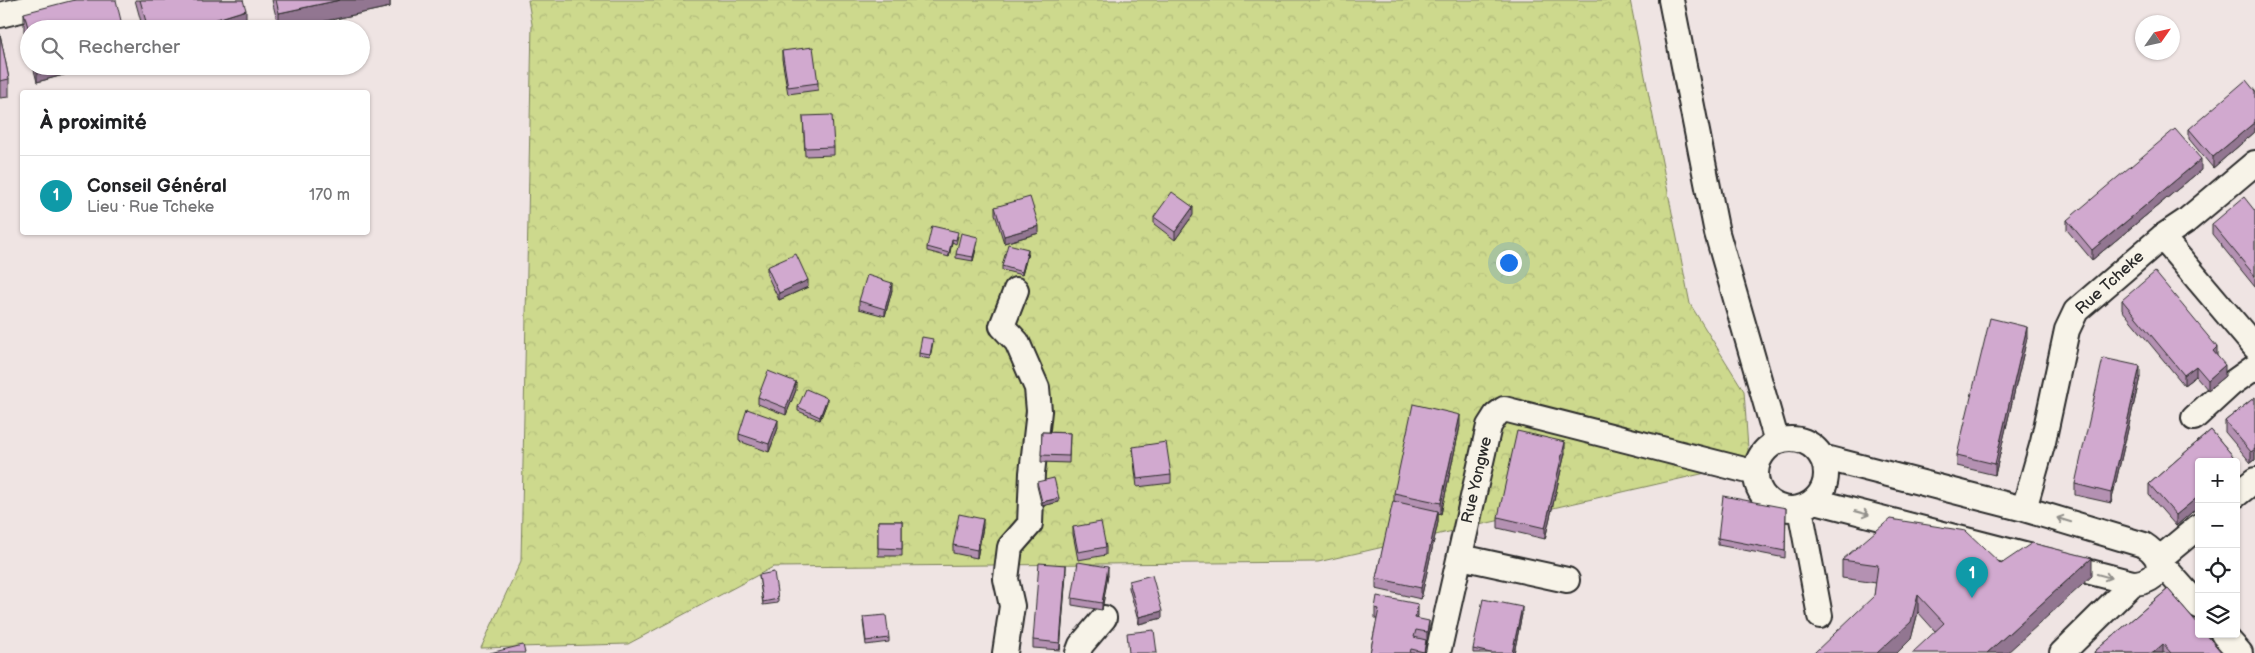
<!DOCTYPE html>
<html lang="fr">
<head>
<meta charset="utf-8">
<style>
	body { margin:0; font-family:"Balsamiq Sans",sans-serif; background:#f6f6f6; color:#202124 }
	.controls { position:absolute; right:15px; bottom:15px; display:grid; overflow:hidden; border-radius:5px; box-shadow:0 1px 4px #0004 }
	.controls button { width:45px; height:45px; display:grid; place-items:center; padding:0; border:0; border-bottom:1px solid #e0e0e0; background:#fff; color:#202124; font:25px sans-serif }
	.compass { position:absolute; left:2135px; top:15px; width:45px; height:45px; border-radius:50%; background:#fff; box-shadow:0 1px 4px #0004; rotate:56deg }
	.you { position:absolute; left:1508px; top:262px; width:18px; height:18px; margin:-12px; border:4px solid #fff; border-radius:50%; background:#1a73e8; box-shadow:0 0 0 8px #1a73e833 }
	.badge { display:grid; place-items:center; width:32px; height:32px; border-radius:50%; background:#111827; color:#fff; font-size:16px; font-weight:700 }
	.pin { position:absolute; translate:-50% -41px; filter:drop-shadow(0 1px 2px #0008) }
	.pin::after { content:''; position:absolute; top:26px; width:18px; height:15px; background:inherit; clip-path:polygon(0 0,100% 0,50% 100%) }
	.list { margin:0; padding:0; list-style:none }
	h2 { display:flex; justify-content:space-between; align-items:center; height:65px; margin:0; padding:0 20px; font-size:21px }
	h2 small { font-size:16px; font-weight:400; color:#757577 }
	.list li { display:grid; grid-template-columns:32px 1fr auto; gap:15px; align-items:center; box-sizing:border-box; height:80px; padding:0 20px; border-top:1px solid #e0e0e0 }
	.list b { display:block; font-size:19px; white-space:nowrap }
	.list p { margin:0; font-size:16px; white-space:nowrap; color:#757577 }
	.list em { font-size:16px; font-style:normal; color:#757577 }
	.icon { flex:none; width:28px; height:28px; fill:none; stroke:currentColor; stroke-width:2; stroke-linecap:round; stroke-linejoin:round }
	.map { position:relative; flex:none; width:2255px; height:653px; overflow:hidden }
	.search { position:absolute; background:#fff; box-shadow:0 1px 4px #0004; left:20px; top:20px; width:350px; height:55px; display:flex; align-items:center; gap:12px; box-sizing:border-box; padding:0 18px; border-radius:28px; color:#757577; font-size:19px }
	.panel { position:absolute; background:#fff; box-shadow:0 1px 4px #0004; left:20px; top:90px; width:350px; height:145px; border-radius:5px }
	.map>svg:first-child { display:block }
	.forest { fill:url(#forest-crowns); stroke:#7c825c }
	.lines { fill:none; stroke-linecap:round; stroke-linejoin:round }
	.minor-casing { stroke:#2b2b2b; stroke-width:28 }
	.minor { stroke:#f7f3e8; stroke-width:24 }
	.wall { fill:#b491b2; stroke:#2b2b2b }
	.shaded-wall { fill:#927691; stroke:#2b2b2b }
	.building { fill:#d1a9cf; stroke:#2b2b2b }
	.oneway { stroke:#918f8a }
	.labels { text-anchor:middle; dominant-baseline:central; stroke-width:4; stroke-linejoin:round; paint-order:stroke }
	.street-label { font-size:16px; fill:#2b2b2b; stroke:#f7f3e8 }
</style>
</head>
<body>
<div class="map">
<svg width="2255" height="653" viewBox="0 0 2255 653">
	<defs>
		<pattern id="forest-crowns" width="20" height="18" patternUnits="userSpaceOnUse" patternTransform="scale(1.25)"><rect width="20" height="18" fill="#cdd98d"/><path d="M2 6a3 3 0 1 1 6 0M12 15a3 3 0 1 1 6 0" fill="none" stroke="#b0ba7a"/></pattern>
	</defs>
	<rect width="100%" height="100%" fill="#efe4e3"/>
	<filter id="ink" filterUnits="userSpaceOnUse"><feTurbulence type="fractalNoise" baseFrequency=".02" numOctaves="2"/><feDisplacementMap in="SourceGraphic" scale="10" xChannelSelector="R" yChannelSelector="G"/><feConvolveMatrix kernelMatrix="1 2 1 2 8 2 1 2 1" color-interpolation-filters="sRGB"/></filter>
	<g filter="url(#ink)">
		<path class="forest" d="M528,0H1630L1690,304L1744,391L1749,463L1318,562L773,567L628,644L481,648L521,561L532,24Z"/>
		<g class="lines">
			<defs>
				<path id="minor" d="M1671,0L1717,233L1777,442
					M0,15L61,0
					M2162,237L2255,347
					M2194,418L2231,384L2255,367
					M1756 474a35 35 0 1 1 70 0a35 35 0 1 1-70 0Z
					M2236,495L2255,480
					M1815,501L2133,583C2161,582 2168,560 2144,545L2024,509L1822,457
					M1800,508L1820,616
					M2024,509L2043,442L2067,330L2076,311L2162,237L2186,221L2255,163
					M2199,526L2158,560L2199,606
					M1461,557L1567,580
					M2223,634L2240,653
					M1005,653L1012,606L1006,579L1010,547L1030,524L1032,473L1039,411L1037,388L1017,342L1002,326L1016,290
					M1078,653L1081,645L1104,618
					M1438,653L1489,426L1496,415L1504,409L1756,473
					M2062,653L2133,583"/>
			</defs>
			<use href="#minor" class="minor-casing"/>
			<use href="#minor" class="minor"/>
		</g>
		<path class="wall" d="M135,0H243L246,28L244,29H143Z
			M272,0H390V7L289,29H279Z
			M24,13L29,29V49L24,31Z
			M0,34L9,79V97L0,98Z
			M782,51L818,83V90L788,94L782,59Z
			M33,66H97L37,82Z
			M2255,91V132L2213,168L2189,139V129Z
			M803,116L834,147V155L805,156Z
			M2201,170L2092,260L2067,230V220Z
			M995,207L1039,233L1004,243L995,214Z
			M2255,211V287L2212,234V224Z
			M1193,215L1175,240L1154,224V217Z
			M958,236L956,244L952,242L949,257L927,251V247Z
			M978,241L973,261L956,258V254Z
			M1028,253L1022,275L1002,270V266Z
			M767,267L808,287L779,300L767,275Z
			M892,290L885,316L859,309V301Z
			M2122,300L2217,356L2225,376L2208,390L2196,376L2184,385L2122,310Z
			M2027,338L1995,475L1957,466V455Z
			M933,342L930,359L919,357V353Z
			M2140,377L2111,503L2075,495V484Z
			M796,390L786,415L758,404V397Z
			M2255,397V460L2251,463L2225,432V421Z
			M827,402L820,420L798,411V407Z
			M1460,426L1441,514L1438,513V522L1421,599L1376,589V578L1394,501V493Z
			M778,428L769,452L739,441V434Z
			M2211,430L2238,462V472L2236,474V462H2199V506L2176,526L2149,495V484Z
			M1042,432L1070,433L1069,463L1041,462Z
			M1133,447L1171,475V483L1137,487L1133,454Z
			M1565,453L1545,539L1498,528V517Z
			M1037,482L1059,502L1042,506L1037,486Z
			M1786,508L1785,558L1718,545V538Z
			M878,521H902V556H878Z
			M983,527L977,558L953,553V545Z
			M1073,527L1106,547V555L1078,560L1073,534Z
			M1842,560L2001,564L2092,576L1935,631L1918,612L1911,639L1874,596L1876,583L1842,578Z
			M1066,573L1060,650L1033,648V640Z
			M759,575L778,599V603L763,605Z
			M1108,575L1102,610L1072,605V598Z
			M1129,581L1162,618L1139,624L1129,588Z
			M2168,589L2222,653H2094V652Z
			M1375,608L1418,615L1417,618L1429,631L1427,643H1426L1425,653H1370L1377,619H1375Z
			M1522,614L1514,653H1473V649Z
			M863,621L889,638V642L866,645Z"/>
		<path class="shaded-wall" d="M340,0H390V7L289,29H279V13Z
			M246,10V28L244,29H185Z
			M37,66H97L37,82Z
			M2255,122V132L2213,168V157Z
			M2201,159V170L2092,260V250Z
			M1193,207V215L1175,240V232Z
			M1039,226V233L1004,243V236Z
			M978,237V241L973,261V257Z
			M952,239V242L949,257V253Z
			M1028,249V253L1022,275V272Z
			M808,280V287L779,300V293Z
			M892,283V290L885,316V309Z
			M2027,327V338L1995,475V464Z
			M2217,347V358L2213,351Z
			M2225,365V376L2208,390V380Z
			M2140,366V377L2111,503V493Z
			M2196,366V376L2184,385V375Z
			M796,382V390L786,415V408Z
			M827,398V402L820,420V417Z
			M1460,415V426L1441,514V503Z
			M778,420V428L769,452V444Z
			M1565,442V453L1545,539V528Z
			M2255,449V460L2251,463V452Z
			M2238,462V472L2236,474V463Z
			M2199,496V506L2176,526V515Z
			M1059,498V502L1042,506V502Z
			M1438,511V522L1421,599V588Z
			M983,519V527L977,558V550Z
			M2092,558V576L2007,653H1987Z
			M1066,565V573L1060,650V643Z
			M1108,567V575L1102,610V603Z
			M1918,595V612L1911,639L1897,653H1877Z
			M1418,604V615L1415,628V618Z
			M1522,607V614L1514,653H1512Z
			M1162,611V618L1139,624V617Z
			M1429,621V631L1427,643V632Z
			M1426,640V650L1425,653H1424Z
			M2163,644V653H2153Z"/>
		<path class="building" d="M74,0H116L123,29H29V31L24,13Z
			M140,0H243L246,10L185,29H148Z
			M276,0H340L279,13Z
			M0,34L9,79L0,81Z
			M813,47L818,83L788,87L782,51Z
			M2246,80L2255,91V122L2213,157L2189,129Z
			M832,115L834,147L805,148L803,116Z
			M2175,129L2201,159L2092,250L2067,220Z
			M1172,192L1193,207L1175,232L1154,217Z
			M1030,197L1039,226L1004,236L995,207Z
			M2244,197L2255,211V276L2212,224Z
			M932,226L958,232L956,240L952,239L949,253L927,247Z
			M961,233L978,237L973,257L956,254Z
			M1008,244L1028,249L1022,272L1002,266Z
			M796,254L808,280L779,293L767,267Z
			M2155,272L2217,347L2213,351L2225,365L2208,380L2196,366L2184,375L2122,300Z
			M867,275L892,283L885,309L859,301Z
			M1990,318L2027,327L1995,464L1957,455Z
			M922,337L933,339L930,355L919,353Z
			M2103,358L2140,366L2111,493L2075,484Z
			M768,371L796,382L786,408L758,397Z
			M806,389L827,398L820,417L798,407Z
			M2255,397V449L2251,452L2225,421Z
			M1413,404L1460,415L1441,503L1394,493Z
			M747,409L778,420L769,444L739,434Z
			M2211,430L2238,462L2236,463V462H2199V496L2176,515L2149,484Z
			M1517,431L1565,442L1545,528L1498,517Z
			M1042,432L1070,433L1069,456L1041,455Z
			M1166,442L1171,475L1137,479L1133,447Z
			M1054,478L1059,498L1042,502L1037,482Z
			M1723,496L1786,508L1785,551L1718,538Z
			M1393,501L1438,511L1421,588L1376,578Z
			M959,514L983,519L977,550L953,545Z
			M1890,519L1966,531L2001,564L2032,543L2092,558L1987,653H1912L1944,623L1918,595L1911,622L1877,653H1814L1874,596L1878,565L1842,560Z
			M878,521H902V549L878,548Z
			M1101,522L1106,547L1078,552L1073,527Z
			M1078,562L1108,567L1102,603L1072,598Z
			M1039,563L1066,565L1060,643L1033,640Z
			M774,572L778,599L763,602L759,575Z
			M1152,575L1162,611L1139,617L1129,581Z
			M2168,589L2199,625V634H2206L2222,653H2171L2163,644L2153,653H2095L2094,652Z
			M1377,596L1418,604L1415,618L1429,621L1427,632L1416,630L1414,637L1426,640L1424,652L1411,649L1410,653H1370L1379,609L1375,608Z
			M1483,599L1522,607L1512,653H1491L1473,649Z
			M886,615L889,638L866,641L863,617Z
			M1154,630L1157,653H1129L1127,633Z
			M523,645L525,653H490Z"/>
		<defs><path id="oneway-shaft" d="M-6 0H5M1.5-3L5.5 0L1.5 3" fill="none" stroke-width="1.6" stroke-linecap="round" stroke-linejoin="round" transform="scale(1.25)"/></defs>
		<g class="oneway">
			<use href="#oneway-shaft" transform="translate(1862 513) rotate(15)"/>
			<use href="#oneway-shaft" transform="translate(2064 520) rotate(-163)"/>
			<use href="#oneway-shaft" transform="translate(2104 576) rotate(15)"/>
		</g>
	</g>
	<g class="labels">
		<g class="street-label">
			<text transform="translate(2110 283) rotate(-42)">Rue Tcheke</text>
			<text transform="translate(1477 480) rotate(-77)">Rue Yongwe</text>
		</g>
	</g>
</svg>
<div class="controls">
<button>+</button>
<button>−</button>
<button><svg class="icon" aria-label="locate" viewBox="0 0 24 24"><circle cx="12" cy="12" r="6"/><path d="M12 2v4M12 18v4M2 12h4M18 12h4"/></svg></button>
<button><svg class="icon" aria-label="layers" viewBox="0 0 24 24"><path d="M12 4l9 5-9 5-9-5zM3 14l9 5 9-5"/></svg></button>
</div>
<svg class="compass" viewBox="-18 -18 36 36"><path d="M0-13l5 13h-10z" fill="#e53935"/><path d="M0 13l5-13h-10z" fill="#757577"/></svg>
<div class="you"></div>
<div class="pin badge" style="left:1972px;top:598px;background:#0f9aa8">1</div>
<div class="search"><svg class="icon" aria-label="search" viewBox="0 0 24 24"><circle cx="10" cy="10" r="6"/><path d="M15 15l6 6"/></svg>Rechercher</div>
<section class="panel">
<h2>À proximité<small></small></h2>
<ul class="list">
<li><span class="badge" style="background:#0f9aa8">1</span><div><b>Conseil Général</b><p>Lieu · Rue Tcheke</p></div><em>170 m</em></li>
</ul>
</section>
</div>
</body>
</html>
